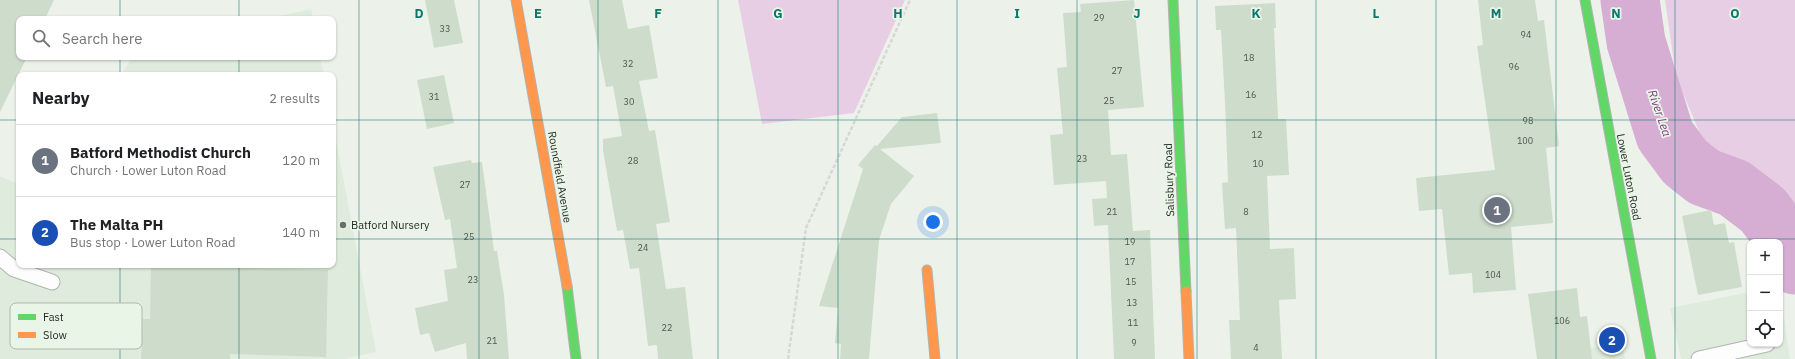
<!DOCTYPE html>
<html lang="en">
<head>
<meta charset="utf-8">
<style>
	body { margin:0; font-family:"IBM Plex Sans",sans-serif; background:#f6f6f6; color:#202124 }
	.controls { position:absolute; right:12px; bottom:12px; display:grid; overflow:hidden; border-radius:8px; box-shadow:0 1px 3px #0004 }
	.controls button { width:36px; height:36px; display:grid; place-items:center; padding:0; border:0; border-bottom:1px solid #e0e0e0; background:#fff; color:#202124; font:20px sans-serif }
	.you { position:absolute; left:933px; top:222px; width:14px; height:14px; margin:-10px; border:3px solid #fff; border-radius:50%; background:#1a73e8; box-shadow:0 0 0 6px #1a73e833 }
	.badge { display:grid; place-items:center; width:26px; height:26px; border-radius:50%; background:#6a6f69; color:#fff; font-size:13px; font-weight:700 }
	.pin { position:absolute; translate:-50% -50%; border:2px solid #fff; box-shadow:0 1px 4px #0006 }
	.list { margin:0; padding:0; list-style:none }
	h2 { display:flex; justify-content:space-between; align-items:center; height:52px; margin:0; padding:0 16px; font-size:17px }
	h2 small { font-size:13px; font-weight:400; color:#757577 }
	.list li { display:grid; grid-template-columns:26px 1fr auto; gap:12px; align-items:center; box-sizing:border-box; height:72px; padding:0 16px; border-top:1px solid #e0e0e0 }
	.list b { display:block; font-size:15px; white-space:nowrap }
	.list p { margin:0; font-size:13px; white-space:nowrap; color:#757577 }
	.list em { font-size:13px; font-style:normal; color:#757577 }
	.icon { flex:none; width:22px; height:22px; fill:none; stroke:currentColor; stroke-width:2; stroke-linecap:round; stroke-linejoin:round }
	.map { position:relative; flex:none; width:1795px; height:359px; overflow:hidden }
	.search { position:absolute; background:#fff; box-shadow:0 1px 3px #0004; left:16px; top:16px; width:320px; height:44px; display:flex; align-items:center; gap:10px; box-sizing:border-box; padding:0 14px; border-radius:8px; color:#757577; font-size:15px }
	.panel { position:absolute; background:#fff; box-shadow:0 1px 3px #0004; left:16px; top:72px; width:320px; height:196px; border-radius:8px }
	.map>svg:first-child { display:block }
	.built { fill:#dfecdd }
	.green { fill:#e8cee5 }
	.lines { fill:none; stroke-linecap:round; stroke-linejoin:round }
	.river { stroke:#d6aed4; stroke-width:59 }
	.building { fill:#cedccc }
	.lane-casing { stroke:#b0b5af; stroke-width:17 }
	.fast-casing { stroke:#b0b5af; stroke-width:11 }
	.slow-casing { stroke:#b0b5af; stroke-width:11 }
	.path { stroke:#d6d8d6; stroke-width:2.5; stroke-dasharray:4 2; stroke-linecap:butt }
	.lane { stroke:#fcfdfc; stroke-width:15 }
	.fast { stroke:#63d668; stroke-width:9 }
	.slow { stroke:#ff974d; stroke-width:9 }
	.grid { fill:none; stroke:#0f766e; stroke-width:1; stroke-opacity:0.55 }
	.poi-dot { fill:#6a6f69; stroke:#e9f6e7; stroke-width:1.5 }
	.labels { text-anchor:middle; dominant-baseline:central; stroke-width:3.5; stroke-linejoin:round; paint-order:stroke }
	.number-label { font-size:9px; fill:#4e564e }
	.street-label { font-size:11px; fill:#242924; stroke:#e9f6e7 }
	.poi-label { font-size:11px; fill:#242924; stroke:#e9f6e7; text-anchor:start }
	.water-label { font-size:12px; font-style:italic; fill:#7e377d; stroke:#e9f6e7 }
	.key { fill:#e9f6e7; stroke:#aeb8ac; stroke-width:1 }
	.key-label { font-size:11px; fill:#242924 }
	.grid-label { font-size:13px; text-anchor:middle; font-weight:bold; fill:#0f766e; stroke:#e9f6e7; stroke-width:3.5; stroke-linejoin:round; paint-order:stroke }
</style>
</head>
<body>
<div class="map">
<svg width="1795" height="359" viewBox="0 0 1795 359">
	<rect width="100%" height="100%" fill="#ecf2ea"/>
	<path class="built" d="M311,9L313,19H265Z
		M132,57H320L324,75H121Z
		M333,124L376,352L344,359H0V176L19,184V265H333Z
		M1780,289L1790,359H1681L1670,308L1750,292V344H1780Z
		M1622,344L1625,359H1538L1537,354Z"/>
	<path class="green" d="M738,0H905L854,113L762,124Z
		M1665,0H1795V210L1766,179L1710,157L1676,77Z"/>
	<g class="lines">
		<path class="river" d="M1630,0L1636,42L1665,135L1685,162L1704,177L1734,188L1763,210L1784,238L1795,265"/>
	</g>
	<path class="building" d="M0,0H54L45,19H19V57H27L0,112Z
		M425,0H454L463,43L434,48Z
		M589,0H622L628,29L649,25L658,78L639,81L649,131L655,130L670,222L656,224L666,289L685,287L693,359H658L657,345L648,346L639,268L630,269L623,230L617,231L610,191L603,150V139L622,136L613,86L606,87Z
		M1134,0L1144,107L1108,110L1111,155L1127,154L1133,231L1150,230L1155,359H1114L1108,225L1094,226L1092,199L1107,198L1106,181L1054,185L1050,135L1063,134L1057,68L1067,67L1063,13L1081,12L1080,4Z
		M1478,0H1535L1538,21L1544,20L1559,146L1546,148L1553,223L1511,227L1516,290L1473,293L1472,273L1449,275L1442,209L1419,211L1416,178L1495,170L1477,46L1483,45Z
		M1275,3L1276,28H1274L1278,119H1286L1289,175L1267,176L1270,249L1294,248L1296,299L1279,300L1282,359H1231L1229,320H1240L1236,228L1225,229L1222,183L1228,182L1225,102L1221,30H1216L1215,6Z
		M444,75L454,123L427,129L417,80Z
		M937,113L941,143L880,149L914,176L891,204L879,240L869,359H840L841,344L835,343L838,308L819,306L863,169L858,165L875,145L877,146L902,117Z
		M471,160L472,163L482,162L494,251H497L504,295L509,359H467L466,343L435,352L429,333L420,335L415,308L448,301L444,270L457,268L450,219L445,220L433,167Z
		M1711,210L1714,225L1725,223L1729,243L1734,242L1742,287L1698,295L1682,216Z
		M151,265H246V268L328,270L326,357L230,354V359H141L143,319H150Z
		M1577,288L1580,317L1587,316L1592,359H1537L1528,294Z"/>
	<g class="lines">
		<defs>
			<path id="lane" d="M0,257L14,269L52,282
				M1699,359L1767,344"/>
			<path id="fast" d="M1173,0L1186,291
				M1585,0L1651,359
				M567,286L576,359"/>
			<path id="slow" d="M516,0L567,286
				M927,270L935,359
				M1186,291L1189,359"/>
		</defs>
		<use href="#lane" class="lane-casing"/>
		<use href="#fast" class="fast-casing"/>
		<use href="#slow" class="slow-casing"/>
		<path class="path" d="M788,359L806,228L910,0"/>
		<use href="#lane" class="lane"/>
		<use href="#fast" class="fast"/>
		<use href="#slow" class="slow"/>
	</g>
	<path class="grid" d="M120,0V19M239,0V19M359,0V359M479,0V359M598,0V359M718,0V359M838,0V359M957,0V359M1077,0V359M1197,0V359M1316,0V359M1436,0V359M1556,0V359M1675,0V359M120,57V75M239,57V75M0,120H19M333,120H1795M0,239H19M333,239H1795M120,265V359M239,265V359"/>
	<circle class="poi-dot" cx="343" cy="225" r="4"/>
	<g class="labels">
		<g class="number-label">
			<text x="1099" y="17">29</text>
			<text x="445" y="28">33</text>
			<text x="1526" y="34">94</text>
			<text x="1249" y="57">18</text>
			<text x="628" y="63">32</text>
			<text x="1514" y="66">96</text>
			<text x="1117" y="70">27</text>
			<text x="1251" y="94">16</text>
			<text x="434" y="96">31</text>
			<text x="1109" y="100">25</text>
			<text x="629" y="101">30</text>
			<text x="1528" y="120">98</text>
			<text x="1257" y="134">12</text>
			<text x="1525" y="140">100</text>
			<text x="1082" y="158">23</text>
			<text x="633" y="160">28</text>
			<text x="1258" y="163">10</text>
			<text x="465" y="184">27</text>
			<text x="1112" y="211">21</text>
			<text x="1246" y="211">8</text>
			<text x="469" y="236">25</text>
			<text x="1130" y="241">19</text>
			<text x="643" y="247">24</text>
			<text x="1130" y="261">17</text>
			<text x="1493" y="274">104</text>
			<text x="473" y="279">23</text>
			<text x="1131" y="281">15</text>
			<text x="1132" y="302">13</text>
			<text x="1562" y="320">106</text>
			<text x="1133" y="322">11</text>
			<text x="667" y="327">22</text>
			<text x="492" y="340">21</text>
			<text x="1134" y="342">9</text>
			<text x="1256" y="347">4</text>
		</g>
		<g class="street-label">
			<text transform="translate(560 177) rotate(80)">Roundfield Avenue</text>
			<text transform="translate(1629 177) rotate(79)">Lower Luton Road</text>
			<text transform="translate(1169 180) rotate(-92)">Salisbury Road</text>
		</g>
		<g class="poi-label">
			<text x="351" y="225">Batford Nursery</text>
		</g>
		<g class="water-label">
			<text transform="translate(1660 113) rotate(71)">River Lea</text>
		</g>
	</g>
	<rect x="10" y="303" width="132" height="46" rx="6" class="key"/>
	<rect x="18" y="314" width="18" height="6" fill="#63d668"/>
	<rect x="18" y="332" width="18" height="6" fill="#ff974d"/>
	<g class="key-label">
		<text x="43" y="321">Fast</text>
		<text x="43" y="339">Slow</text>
	</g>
	<g class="grid-label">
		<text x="419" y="18">D</text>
		<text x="538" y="18">E</text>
		<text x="658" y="18">F</text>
		<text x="778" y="18">G</text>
		<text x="898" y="18">H</text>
		<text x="1017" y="18">I</text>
		<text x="1137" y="18">J</text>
		<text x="1256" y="18">K</text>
		<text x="1376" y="18">L</text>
		<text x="1496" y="18">M</text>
		<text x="1616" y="18">N</text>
		<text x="1735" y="18">O</text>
	</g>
</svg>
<div class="controls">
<button>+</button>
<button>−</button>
<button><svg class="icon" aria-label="locate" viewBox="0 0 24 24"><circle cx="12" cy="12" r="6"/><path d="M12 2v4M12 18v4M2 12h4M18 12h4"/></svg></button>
</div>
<div class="you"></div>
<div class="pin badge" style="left:1497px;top:210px;background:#6b7280">1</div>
<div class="pin badge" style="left:1612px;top:340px;background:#1a4fb4">2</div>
<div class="search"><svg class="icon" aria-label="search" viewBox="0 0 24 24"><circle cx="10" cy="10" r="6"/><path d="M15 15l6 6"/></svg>Search here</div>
<section class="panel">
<h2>Nearby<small>2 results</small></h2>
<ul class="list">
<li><span class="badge" style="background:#6b7280">1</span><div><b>Batford Methodist Church</b><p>Church · Lower Luton Road</p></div><em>120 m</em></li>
<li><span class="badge" style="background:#1a4fb4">2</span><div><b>The Malta PH</b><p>Bus stop · Lower Luton Road</p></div><em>140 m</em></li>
</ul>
</section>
</div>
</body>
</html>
